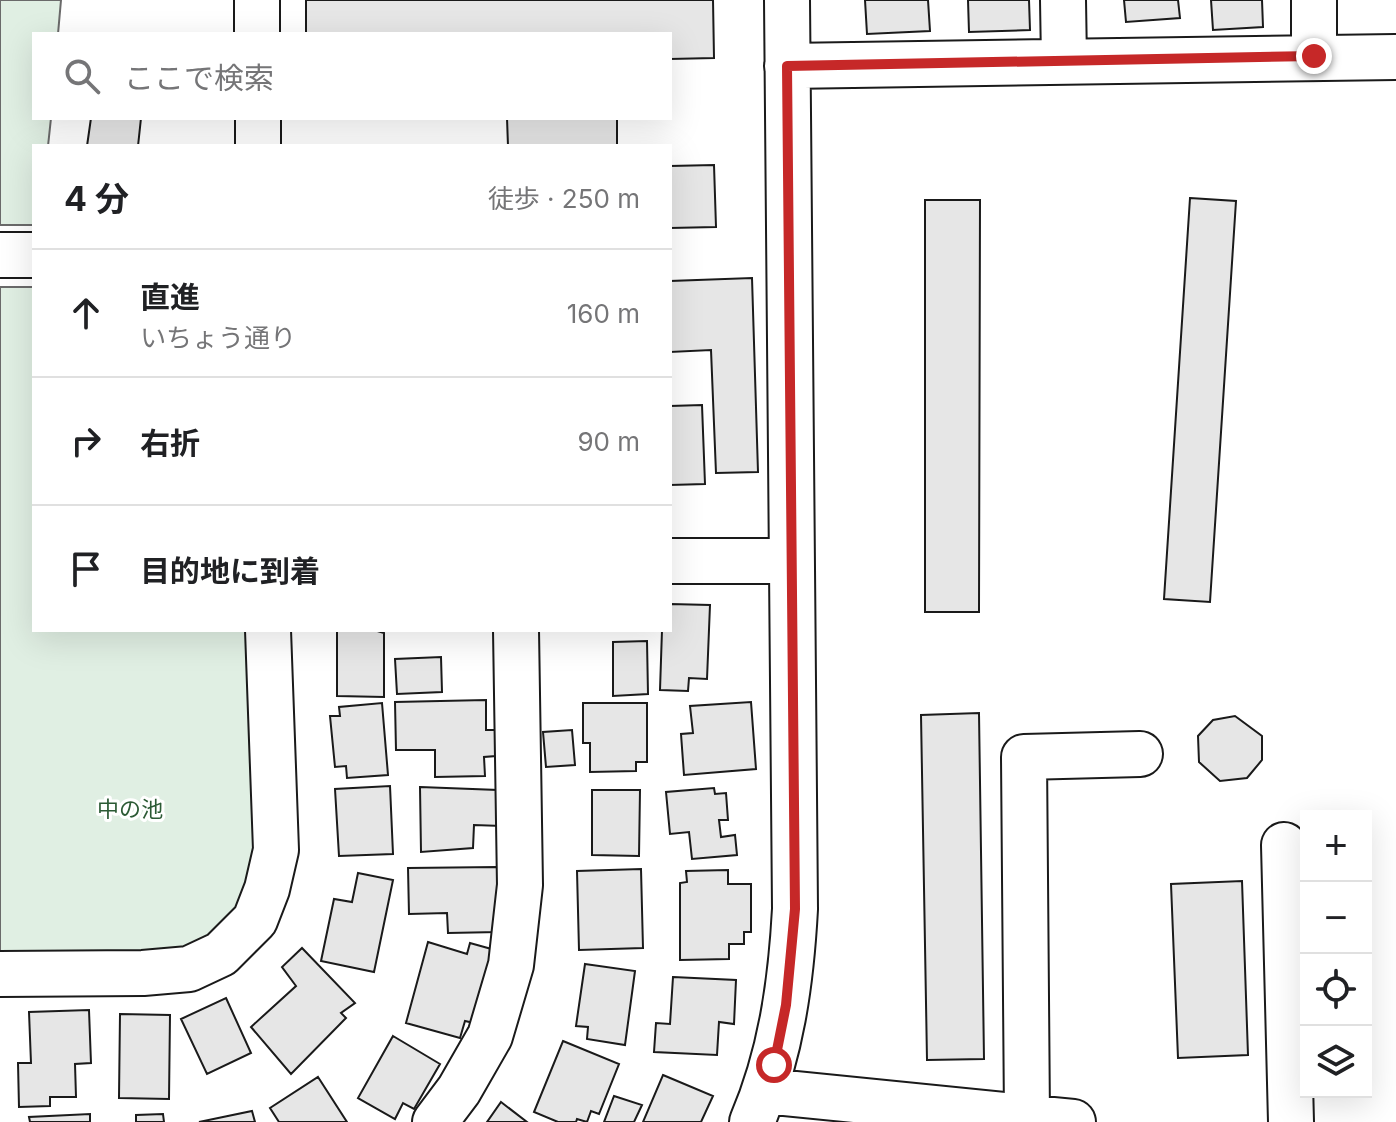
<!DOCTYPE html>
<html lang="ja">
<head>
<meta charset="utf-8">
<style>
	body { margin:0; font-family:Inter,"Noto Sans JP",sans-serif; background:#f2f2f2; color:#202124 }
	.controls { position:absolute; right:24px; bottom:24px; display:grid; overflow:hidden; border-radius:0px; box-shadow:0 8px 32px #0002 }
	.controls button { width:72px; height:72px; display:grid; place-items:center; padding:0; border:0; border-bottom:2px solid #e0e0e0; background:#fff; color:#202124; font:40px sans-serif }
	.stop { position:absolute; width:24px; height:24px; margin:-18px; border:6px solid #c62828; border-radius:50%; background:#fff }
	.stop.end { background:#c62828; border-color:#fff; box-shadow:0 2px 8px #0008 }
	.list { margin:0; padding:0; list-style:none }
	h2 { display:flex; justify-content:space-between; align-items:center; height:104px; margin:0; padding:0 32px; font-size:34px }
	h2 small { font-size:26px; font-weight:400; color:#757577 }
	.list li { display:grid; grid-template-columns:52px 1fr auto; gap:24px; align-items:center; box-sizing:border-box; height:128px; padding:0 32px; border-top:2px solid #e0e0e0 }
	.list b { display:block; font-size:30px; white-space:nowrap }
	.list p { margin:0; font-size:26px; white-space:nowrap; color:#757577 }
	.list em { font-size:26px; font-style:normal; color:#757577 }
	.icon { flex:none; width:44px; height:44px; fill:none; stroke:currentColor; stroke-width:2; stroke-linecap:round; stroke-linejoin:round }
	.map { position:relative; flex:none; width:1396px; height:1122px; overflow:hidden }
	.search { position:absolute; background:#fff; box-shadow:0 8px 32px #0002; left:32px; top:32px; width:640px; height:88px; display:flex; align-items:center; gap:20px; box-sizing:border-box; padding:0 28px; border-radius:0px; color:#757577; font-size:30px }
	.panel { position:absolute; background:#fff; box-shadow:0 8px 32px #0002; left:32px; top:144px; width:640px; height:488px; border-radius:0px }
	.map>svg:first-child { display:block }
	.green { fill:#e0efe3; stroke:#6a6a6a; stroke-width:2 }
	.building { fill:#e6e6e6; stroke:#1a1a1a; stroke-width:2 }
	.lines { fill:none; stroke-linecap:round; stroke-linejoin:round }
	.minor-casing { stroke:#1a1a1a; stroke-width:48 }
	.minor { stroke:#fff; stroke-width:44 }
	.route { stroke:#c62828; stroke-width:10 }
	.labels { text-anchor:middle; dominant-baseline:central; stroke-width:6; stroke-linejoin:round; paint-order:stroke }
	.park-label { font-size:22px; fill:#2b5a34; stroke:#fff }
</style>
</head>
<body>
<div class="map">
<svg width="1396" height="1122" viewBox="0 0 1396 1122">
	<rect width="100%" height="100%" fill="#fff"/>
	<path class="green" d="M0,0H61L58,34H34V118H51L48,146H34V225H0Z
		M0,287H34V630H252L262,835L240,916L190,953L0,960Z"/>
	<path class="building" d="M306,0H713L714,58L670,59V34H306Z
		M865,0H928L930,31L867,34Z
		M968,0H1029L1030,30L969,32Z
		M1124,0H1178L1180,18L1126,22Z
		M1211,0H1262L1263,27L1213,30Z
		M91,118H141L138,146H87Z
		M507,118H617V146H508Z
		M714,165L716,227L670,228V166Z
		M1190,198L1236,201L1210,602L1164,599Z
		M925,200H980L979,612H925Z
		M752,278L758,472L716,473L711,350L670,352V281Z
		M702,405L705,484L670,485V406Z
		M670,604L710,605L707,679L689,678L688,691L660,690L662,630H670Z
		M337,630H374L384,633V697L337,696Z
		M647,641L648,694L613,696V642Z
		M441,657L442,692L397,694L395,659Z
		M486,700V730H495L496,756L484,757L485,776L435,777V750H396L395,702Z
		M751,702L756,769L684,775L681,734L693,733L690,706Z
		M382,703L388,775L347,778L346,766L335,767L330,716H340L339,707Z
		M583,703H647V762H636V771L590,772V743H583Z
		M979,713L984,1059L927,1060L921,715Z
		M1235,716L1262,736V760L1247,778L1220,781L1199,762L1198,736L1213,720Z
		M572,730L575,765L546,767L543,732Z
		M390,786L393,854L339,856L335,789Z
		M420,787L498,790L502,826L474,825L473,848L421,852Z
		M714,788L715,794L726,793L728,820H719L721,837L735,835L737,855L692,859L689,832L670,834L666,792Z
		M592,790H640L639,856L592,855Z
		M497,867L498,932L448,933L447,913L409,914L408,868Z
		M641,869L643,948L579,950L577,871Z
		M728,870V884H751V932H744V944H729V959L680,960V883L687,882L686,871Z
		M358,873L393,880L374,972L321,961L334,899L352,902Z
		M1242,881L1248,1055L1178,1058L1171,884Z
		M428,942L467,954L470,943L495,950L474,1023L465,1021L460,1038L406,1023Z
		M302,948L355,1003L341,1013L346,1018L291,1074L251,1027L296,986L282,967Z
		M585,964L635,971L625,1045L587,1039L588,1027L576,1026Z
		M673,977L736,980L734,1024L719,1022L717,1055L654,1052L656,1023L670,1024Z
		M226,998L251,1053L207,1074L181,1019Z
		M89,1010L91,1063L75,1064L76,1097H50V1106L19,1107L18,1063H31L29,1012Z
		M120,1014L170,1015L169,1099L119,1098Z
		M393,1036L440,1064L414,1109L403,1103L395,1119L358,1098Z
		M563,1041L619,1064L599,1114L591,1111L587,1122L577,1119L576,1122H558L534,1112Z
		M663,1075L713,1096L701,1122H643Z
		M318,1077L347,1122H279L270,1108Z
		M614,1096L642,1105L634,1122H604Z
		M501,1102L527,1122H487Z
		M252,1111L255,1122H199Z
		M90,1114V1122H30L29,1117Z
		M163,1114L164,1122H136V1115Z"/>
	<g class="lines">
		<defs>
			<path id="minor" d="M257,0V34
				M1063,0L1064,61
				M1314,0V56
				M787,66L1396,57
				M258,118V146
				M0,255H34
				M670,561H791
				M1284,845L1291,1122
				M0,974L143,973L189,969L221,954L255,920L267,889L276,850L268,630
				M765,1091L1073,1122
				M1027,1117L1024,757L1140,754
				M435,1122L459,1090L490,1036L511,965L520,885L516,630
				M752,1122C781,1054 791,983 795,909L787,0"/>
		</defs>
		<use href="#minor" class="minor-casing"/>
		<use href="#minor" class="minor"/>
	</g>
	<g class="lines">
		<path class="route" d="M774,1065L786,1005L795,909L787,66L1314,56"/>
	</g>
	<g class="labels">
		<g class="park-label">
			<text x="130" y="809">中の池</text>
		</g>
	</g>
</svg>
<div class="controls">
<button>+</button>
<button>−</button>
<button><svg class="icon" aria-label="locate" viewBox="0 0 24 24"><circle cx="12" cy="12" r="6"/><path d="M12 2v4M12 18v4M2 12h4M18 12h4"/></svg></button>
<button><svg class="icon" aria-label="layers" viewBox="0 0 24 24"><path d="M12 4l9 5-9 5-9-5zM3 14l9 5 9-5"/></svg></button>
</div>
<div class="stop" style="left:774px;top:1065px"></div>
<div class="stop end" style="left:1314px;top:56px"></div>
<div class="search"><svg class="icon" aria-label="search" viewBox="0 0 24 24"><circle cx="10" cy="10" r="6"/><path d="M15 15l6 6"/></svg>ここで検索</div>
<section class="panel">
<h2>4 分<small>徒歩 · 250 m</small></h2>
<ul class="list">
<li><svg class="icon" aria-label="ahead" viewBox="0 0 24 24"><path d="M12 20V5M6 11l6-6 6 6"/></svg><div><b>直進</b><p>いちょう通り</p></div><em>160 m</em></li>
<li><svg class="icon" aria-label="right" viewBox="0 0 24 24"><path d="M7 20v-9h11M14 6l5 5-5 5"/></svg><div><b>右折</b></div><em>90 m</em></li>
<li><svg class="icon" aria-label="arrive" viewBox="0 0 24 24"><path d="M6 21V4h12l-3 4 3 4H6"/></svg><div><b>目的地に到着</b></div></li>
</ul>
</section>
</div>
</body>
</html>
